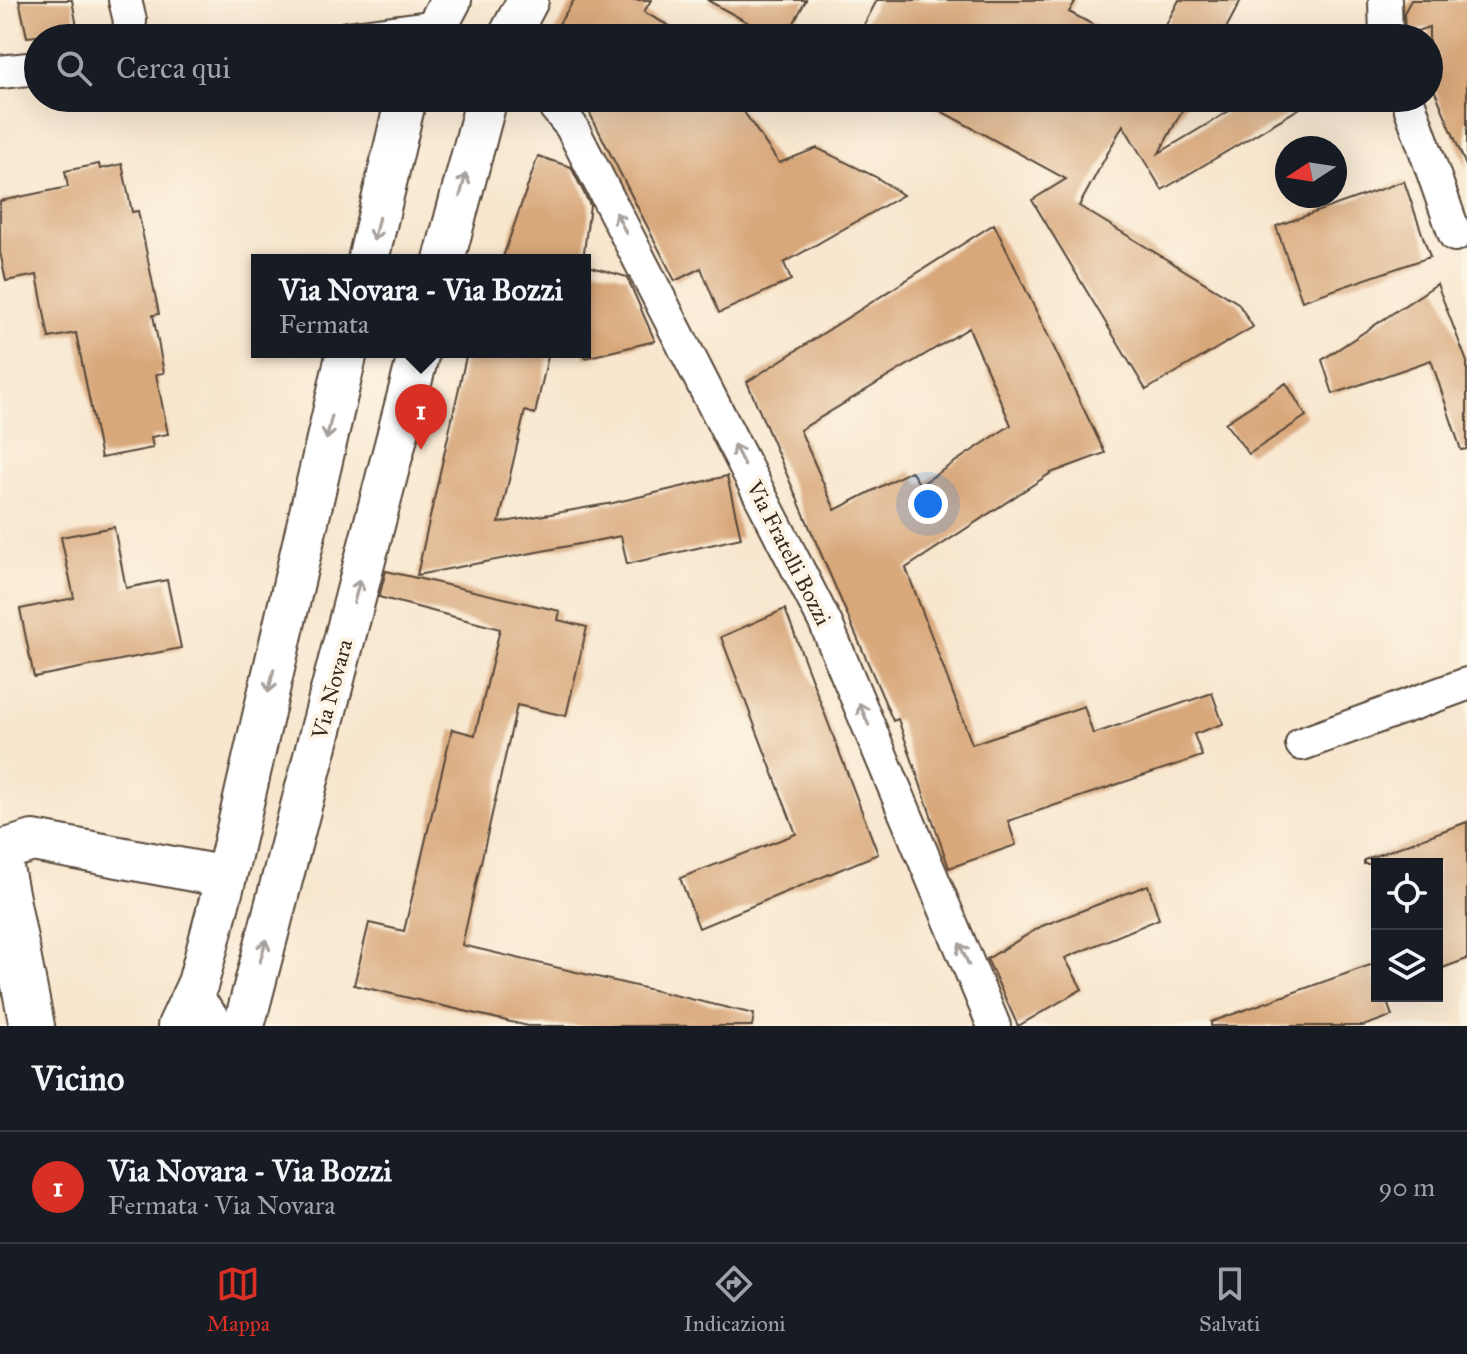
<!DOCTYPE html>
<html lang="it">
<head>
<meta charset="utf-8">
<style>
	body { margin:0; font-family:"IM FELL Great Primer",serif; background:#20242c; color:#f1f3f6 }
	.controls { position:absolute; right:24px; bottom:24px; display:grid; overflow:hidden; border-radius:0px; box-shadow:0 8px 32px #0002 }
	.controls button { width:72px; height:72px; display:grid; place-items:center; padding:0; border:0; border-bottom:2px solid #363941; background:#171b24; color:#f1f3f6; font:40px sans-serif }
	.compass { position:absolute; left:1275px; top:136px; width:72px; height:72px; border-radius:50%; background:#171b24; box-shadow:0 8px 32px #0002; rotate:258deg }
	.you { position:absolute; left:928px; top:504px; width:28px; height:28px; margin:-20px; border:6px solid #fff; border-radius:50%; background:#1a73e8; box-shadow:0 0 0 12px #1a73e833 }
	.badge { display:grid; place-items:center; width:52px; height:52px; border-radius:50%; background:#d93025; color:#fff; font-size:26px; font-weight:700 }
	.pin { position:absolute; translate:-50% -66px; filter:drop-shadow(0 2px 4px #0008) }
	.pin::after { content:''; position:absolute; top:42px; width:28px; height:24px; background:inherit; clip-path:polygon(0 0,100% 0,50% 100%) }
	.popup { position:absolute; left:251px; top:254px; width:340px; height:104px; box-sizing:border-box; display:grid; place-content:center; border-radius:0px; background:#171b24; filter:drop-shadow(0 2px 6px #0005); font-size:26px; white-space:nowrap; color:#9ea1a6 }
	.popup b { font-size:30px; color:#f1f3f6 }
	.popup::after { content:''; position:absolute; left:50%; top:100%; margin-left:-16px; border:16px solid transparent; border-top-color:#171b24 }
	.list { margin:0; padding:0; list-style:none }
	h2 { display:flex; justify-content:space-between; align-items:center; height:104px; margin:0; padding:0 32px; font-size:34px }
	h2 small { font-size:26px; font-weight:400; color:#9ea1a6 }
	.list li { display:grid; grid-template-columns:52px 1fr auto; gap:24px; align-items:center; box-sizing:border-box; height:112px; padding:0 32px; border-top:2px solid #363941 }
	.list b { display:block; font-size:30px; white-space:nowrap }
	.list p { margin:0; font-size:26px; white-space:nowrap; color:#9ea1a6 }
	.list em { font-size:26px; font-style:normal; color:#9ea1a6 }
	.icon { flex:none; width:44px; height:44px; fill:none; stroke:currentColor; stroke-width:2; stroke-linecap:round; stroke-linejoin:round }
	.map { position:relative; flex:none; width:1467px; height:1026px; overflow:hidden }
	.search { position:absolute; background:#171b24; box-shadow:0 8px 32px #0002; left:24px; right:24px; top:24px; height:88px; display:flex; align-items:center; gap:20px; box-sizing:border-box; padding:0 28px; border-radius:44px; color:#9ea1a6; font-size:30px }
	.sheet { height:216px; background:#171b24 }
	nav { display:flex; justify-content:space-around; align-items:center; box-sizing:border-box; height:112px; border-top:2px solid #363941; background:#171b24; font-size:22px; color:#9ea1a6 }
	nav a { display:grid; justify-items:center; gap:4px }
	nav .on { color:#d93025 }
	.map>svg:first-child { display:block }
	.building { fill:#d8a77a; fill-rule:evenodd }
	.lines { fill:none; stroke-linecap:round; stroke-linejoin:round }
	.minor-casing { stroke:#574638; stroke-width:36 }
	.tertiary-casing { stroke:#574638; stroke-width:44 }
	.primary-casing { stroke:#574638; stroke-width:48 }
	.minor { stroke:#fff; stroke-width:32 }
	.tertiary { stroke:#fff; stroke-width:40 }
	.primary { stroke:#fff; stroke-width:44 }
	.oneway { stroke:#a79f9a }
	.labels { text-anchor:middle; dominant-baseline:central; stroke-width:8; stroke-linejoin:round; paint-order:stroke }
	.street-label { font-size:22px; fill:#3b2a1e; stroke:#fcf5e5 }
</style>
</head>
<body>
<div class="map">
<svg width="1467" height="1026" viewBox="0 0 1467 1026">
	<rect width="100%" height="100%" fill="#fcf5e5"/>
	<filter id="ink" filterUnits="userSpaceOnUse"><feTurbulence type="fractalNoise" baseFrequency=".0125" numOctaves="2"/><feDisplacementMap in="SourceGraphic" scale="16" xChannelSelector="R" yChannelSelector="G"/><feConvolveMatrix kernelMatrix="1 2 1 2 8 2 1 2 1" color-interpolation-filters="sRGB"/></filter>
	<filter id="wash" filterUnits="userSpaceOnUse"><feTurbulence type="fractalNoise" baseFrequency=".006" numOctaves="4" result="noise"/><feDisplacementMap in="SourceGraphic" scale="32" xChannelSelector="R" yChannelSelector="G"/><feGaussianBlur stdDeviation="1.8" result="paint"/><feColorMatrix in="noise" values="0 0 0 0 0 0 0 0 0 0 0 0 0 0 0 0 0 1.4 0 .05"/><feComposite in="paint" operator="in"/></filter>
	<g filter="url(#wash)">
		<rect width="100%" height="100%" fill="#f8e6ce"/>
		<g id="blocks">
			<path class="building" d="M19,0H72L78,32L27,37Z
				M574,0H651L644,12L691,38H550Z
				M707,0H806L786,38H776Z
				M877,0H1076L1069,12L1118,38H857Z
				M1179,0H1241L1221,38H1159Z
				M1411,0H1467V168L1429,77V27L1405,35L1404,13Z
				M582,98H722L744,112L779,163L817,148L876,177L903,195L784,263L791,280L719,313L701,268L675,281Z
				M917,98H1189L1159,153L1251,98H1317L1162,190L1123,125L1079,206L1238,303L1253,327L1146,390L1032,200L1066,179Z
				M538,156L571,167L590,205L583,260H502Z
				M99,164L100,169L122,164L132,212L138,211L159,314L153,315L164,373L156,374L168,434L151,437L153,448L101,458L76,333L49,338L37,275L6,281L0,252V201L68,187L65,171Z
				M1404,181L1430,257L1302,301L1276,226Z
				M994,224L1105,453L1051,473L906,568L972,744L1084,706L1093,734L1212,693L1223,724L1194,734L1202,756L1008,821L1016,845L949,868L898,719L893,721L747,382ZM969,328L1011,425L920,485L911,471L835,510L800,430Z
				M585,265L627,277L655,341L585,358Z
				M1437,284L1467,362V449L1461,450L1431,360L1333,394L1322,360Z
				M467,352H549L535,414L525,411L499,523L613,503L727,476L741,538L627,564L621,536L417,575Z
				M1286,383L1306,416L1249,454L1225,423Z
				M114,527L126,588L167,580L181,648L34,677L20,609L74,598L61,537Z
				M386,571L560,611L558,620L587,627L566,716L517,705L462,945L754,1014L752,1026H528L354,985L369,923L404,931L452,729L475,735L500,629L379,597Z
				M785,609L878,854L699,928L680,878L796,834L721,637Z
				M1467,822V959L1437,970V864H1364V860Z
				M1148,885L1159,919L1065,958L1082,989L1018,1026L987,959L1042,926Z
				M1373,964L1377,996H1385L1392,1016L1363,1026H1211V1022Z"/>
		</g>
	</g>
	<g filter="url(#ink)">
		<use href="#blocks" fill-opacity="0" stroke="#574638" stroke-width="2"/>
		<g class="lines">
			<defs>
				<path id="minor" d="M125,0L130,21L128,38
					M1385,0L1386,38
					M347,38L437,26
					M0,72L38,68
					M548,98L571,126L826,624L994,1026
					M1407,98L1455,235
					M1302,744L1467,684"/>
				<path id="tertiary" d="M431,38L451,0
					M508,38L528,0
					M368,260L406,98
					M444,260L487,98
					M0,851L33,841L226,877
					M192,998L214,1026
					M178,1026L198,983L226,877L347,352
					M244,1026L419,352"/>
				<path id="primary" d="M0,863L32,1026"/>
			</defs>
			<use href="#minor" class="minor-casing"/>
			<use href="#tertiary" class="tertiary-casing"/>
			<use href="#primary" class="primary-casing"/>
			<use href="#minor" class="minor"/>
			<use href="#tertiary" class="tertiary"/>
			<use href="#primary" class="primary"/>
		</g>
		<defs><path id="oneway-shaft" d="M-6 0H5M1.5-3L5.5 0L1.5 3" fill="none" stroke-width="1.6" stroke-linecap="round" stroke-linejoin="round" transform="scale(2)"/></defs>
		<g class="oneway">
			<use href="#oneway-shaft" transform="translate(463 185) rotate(-75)"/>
			<use href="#oneway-shaft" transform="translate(621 223) rotate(-117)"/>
			<use href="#oneway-shaft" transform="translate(376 229) rotate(103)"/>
			<use href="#oneway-shaft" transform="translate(329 428) rotate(103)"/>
			<use href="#oneway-shaft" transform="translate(739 455) rotate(-117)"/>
			<use href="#oneway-shaft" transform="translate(357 591) rotate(-75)"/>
			<use href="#oneway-shaft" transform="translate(271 681) rotate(103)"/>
			<use href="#oneway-shaft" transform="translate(864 714) rotate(-113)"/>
			<use href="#oneway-shaft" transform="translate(263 951) rotate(-75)"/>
			<use href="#oneway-shaft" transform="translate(964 954) rotate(-113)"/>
		</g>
	</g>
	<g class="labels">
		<g class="street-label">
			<text transform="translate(789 553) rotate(63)">Via Fratelli Bozzi</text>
			<text transform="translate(332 689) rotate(-75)">Via Novara</text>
		</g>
	</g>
</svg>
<div class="controls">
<button><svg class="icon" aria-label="locate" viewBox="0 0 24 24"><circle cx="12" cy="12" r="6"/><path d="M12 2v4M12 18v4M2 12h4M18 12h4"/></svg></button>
<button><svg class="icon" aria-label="layers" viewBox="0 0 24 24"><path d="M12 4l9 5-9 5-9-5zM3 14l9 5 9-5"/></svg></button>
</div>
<svg class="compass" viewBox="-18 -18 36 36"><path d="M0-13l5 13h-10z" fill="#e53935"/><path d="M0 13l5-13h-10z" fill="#9ea1a6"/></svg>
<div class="you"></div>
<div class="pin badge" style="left:421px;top:450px">1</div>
<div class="popup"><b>Via Novara - Via Bozzi</b>Fermata</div>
<div class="search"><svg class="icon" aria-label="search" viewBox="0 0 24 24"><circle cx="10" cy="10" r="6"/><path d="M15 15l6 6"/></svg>Cerca qui</div>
</div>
<section class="sheet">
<h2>Vicino<small></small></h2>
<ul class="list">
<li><span class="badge">1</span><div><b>Via Novara - Via Bozzi</b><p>Fermata · Via Novara</p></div><em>90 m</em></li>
</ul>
</section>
<nav>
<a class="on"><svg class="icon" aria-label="map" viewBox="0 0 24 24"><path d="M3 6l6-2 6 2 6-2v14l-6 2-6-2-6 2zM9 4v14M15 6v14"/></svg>Mappa</a>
<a><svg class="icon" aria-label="directions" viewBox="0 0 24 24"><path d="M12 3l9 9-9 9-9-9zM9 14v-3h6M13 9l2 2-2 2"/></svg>Indicazioni</a>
<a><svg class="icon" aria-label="saved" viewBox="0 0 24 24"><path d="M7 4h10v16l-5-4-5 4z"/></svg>Salvati</a>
</nav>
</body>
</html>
